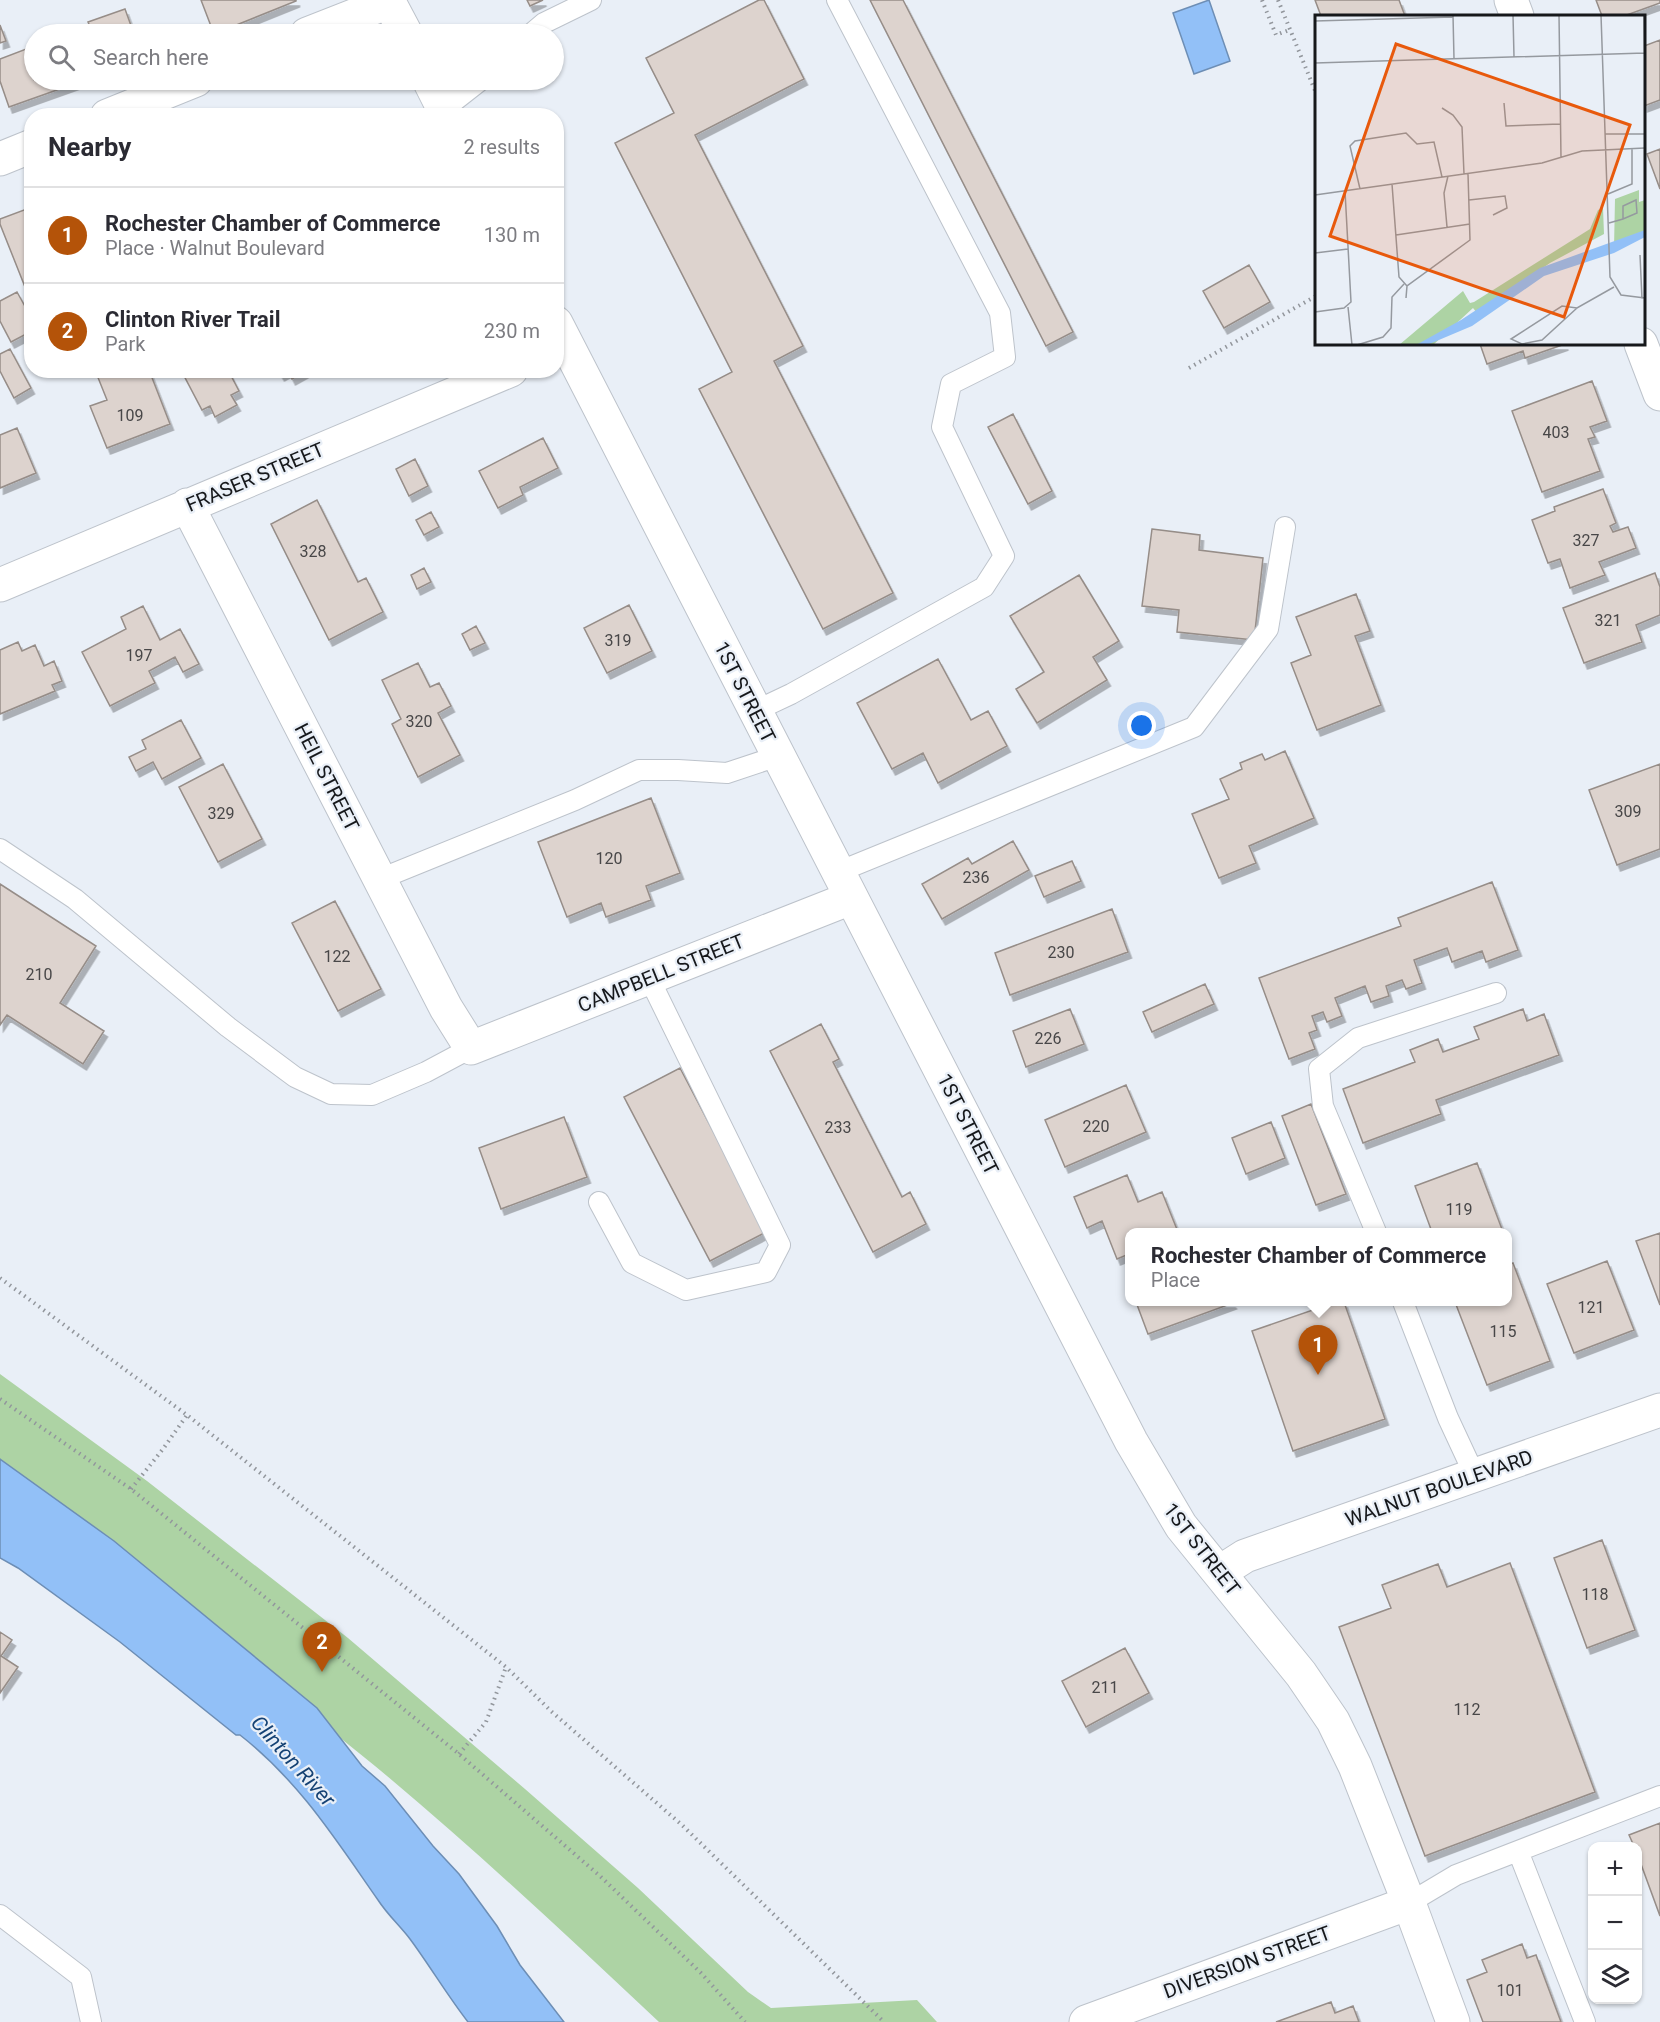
<!DOCTYPE html>
<html lang="en">
<head>
<meta charset="utf-8">
<style>
	body { margin:0; font-family:Roboto,sans-serif; background:#f7f7f7; color:#2b2b33 }
	.controls { position:absolute; right:18px; bottom:18px; display:grid; overflow:hidden; border-radius:12px; box-shadow:0 2px 4px #0004 }
	.controls button { width:54px; height:54px; display:grid; place-items:center; padding:0; border:0; border-bottom:2px solid #e1e1e2; background:#fff; color:#2b2b33; font:30px sans-serif }
	.you { position:absolute; left:1142px; top:726px; width:21px; height:21px; margin:-15px; border:4px solid #fff; border-radius:50%; background:#1a73e8; box-shadow:0 0 0 9px #1a73e833 }
	.badge { display:grid; place-items:center; width:39px; height:39px; border-radius:50%; background:#b45309; color:#fff; font-size:20px; font-weight:700 }
	.pin { position:absolute; translate:-50% -50px; filter:drop-shadow(0 2px 3px #0008) }
	.pin::after { content:''; position:absolute; top:32px; width:21px; height:18px; background:inherit; clip-path:polygon(0 0,100% 0,50% 100%) }
	.popup { position:absolute; left:1125px; top:1228px; width:387px; height:78px; box-sizing:border-box; display:grid; place-content:center; border-radius:12px; background:#fff; filter:drop-shadow(0 2px 4px #0005); font-size:20px; white-space:nowrap; color:#7c7c81 }
	.popup b { font-size:22px; color:#2b2b33 }
	.popup::after { content:''; position:absolute; left:50%; top:100%; margin-left:-12px; border:12px solid transparent; border-top-color:#fff }
	.list { margin:0; padding:0; list-style:none }
	h2 { display:flex; justify-content:space-between; align-items:center; height:78px; margin:0; padding:0 24px; font-size:26px }
	h2 small { font-size:20px; font-weight:400; color:#7c7c81 }
	.list li { display:grid; grid-template-columns:39px 1fr auto; gap:18px; align-items:center; box-sizing:border-box; height:96px; padding:0 24px; border-top:2px solid #e1e1e2 }
	.list b { display:block; font-size:22px; white-space:nowrap }
	.list p { margin:0; font-size:20px; white-space:nowrap; color:#7c7c81 }
	.list em { font-size:20px; font-style:normal; color:#7c7c81 }
	.icon { flex:none; width:33px; height:33px; fill:none; stroke:currentColor; stroke-width:2; stroke-linecap:round; stroke-linejoin:round }
	.map { position:relative; flex:none; width:1660px; height:2022px; overflow:hidden }
	.search { position:absolute; background:#fff; box-shadow:0 2px 4px #0004; left:24px; top:24px; width:540px; height:66px; display:flex; align-items:center; gap:15px; box-sizing:border-box; padding:0 21px; border-radius:33px; color:#7c7c81; font-size:22px }
	.panel { position:absolute; background:#fff; box-shadow:0 2px 4px #0004; left:24px; top:108px; width:540px; height:270px; border-radius:24px }
	.map>svg:first-child { display:block }
	.green { fill:#add3a4 }
	.water { fill:#92c0f7; stroke:#6d8eb5; stroke-width:1.5 }
	.building { fill:#ddd3ce; stroke:#968d88; stroke-width:1.5; filter:url(#shadow) }
	.lines { fill:none; stroke-linecap:round; stroke-linejoin:round }
	.service-casing { stroke:#bdc3cb; stroke-width:22 }
	.minor-casing { stroke:#bdc3cb; stroke-width:35 }
	.tertiary-casing { stroke:#bdc3cb; stroke-width:35 }
	.path { stroke:#92969c; stroke-width:4; stroke-dasharray:1.5 4.5; stroke-linecap:butt }
	.service { stroke:#fff; stroke-width:20 }
	.minor { stroke:#fff; stroke-width:33 }
	.tertiary { stroke:#fff; stroke-width:33 }
	.labels { text-anchor:middle; dominant-baseline:central; stroke-width:4.5; stroke-linejoin:round; paint-order:stroke }
	.number-label { font-size:16px; fill:#484748 }
	.street-label { font-size:20px; fill:#16181b; stroke:#e9eff7 }
	.water-label { font-size:21px; font-style:italic; fill:#154274; stroke:#e9eff7 }
	.inset-road { fill:none; stroke:#95999f; stroke-width:1.5 }
	.view { fill:#e8590c; fill-opacity:0.15; stroke:#e8590c; stroke-width:3 }
	.inset-edge { fill:none; stroke:#16181b; stroke-width:3 }
</style>
</head>
<body>
<div class="map">
<svg width="1660" height="2022" viewBox="0 0 1660 2022">
	<defs>
		<filter id="shadow"><feDropShadow dx="3.5" dy="6" stdDeviation="0" flood-color="#0004"/></filter>
	</defs>
	<rect width="100%" height="100%" fill="#e9eff7"/>
	<path class="green" d="M0,1374L147,1481L348,1638L525,1789L638,1888L748,1992L771,2008L917,2000L937,2022H659C566,1935 473,1847 375,1766C253,1667 126,1573 0,1478Z"/>
	<path class="water" d="M1209,0L1230,61L1194,74L1173,13Z
		M0,1459L114,1541L317,1708L362,1766L385,1786L433,1846L459,1874L497,1926L520,1965L564,2022H468C447,1995 430,1966 410,1939C400,1926 387,1914 378,1900C336,1840 299,1781 240,1735H236L120,1642L18,1568L0,1558Z"/>
	<path class="building" d="M201,0H296V1L214,34Z
		M527,0H543L530,6Z
		M759,0H764L804,79L695,135L803,346L774,361L893,593L823,629L699,389L732,372L615,143L674,113L646,58Z
		M870,0H903L1073,332L1046,346Z
		M1315,0H1399L1405,16H1321Z
		M1596,0H1660V3L1624,16H1602Z
		M125,9L134,34H93L88,22Z
		M0,25L6,41L0,43Z
		M1660,40V100L1644,106V46Z
		M34,46V80H85L9,107L0,81V59Z
		M1660,149V189L1647,154Z
		M32,207V296L29,297L0,224V219Z
		M1249,265L1270,302L1224,328L1203,291Z
		M17,292L32,319V331L11,342L0,321V301Z
		M1480,344H1565L1525,358L1523,351L1487,364Z
		M10,349L31,388L14,398L0,371V354Z
		M95,370H149L170,424L107,448L90,406L107,400Z
		M181,370H228L239,391L231,395L237,405L215,417L210,406L202,410Z
		M278,370H308L292,379L288,371L281,375Z
		M1592,381L1607,421L1590,427L1595,437L1588,439L1600,471L1542,492L1512,411Z
		M1013,414L1052,491L1028,504L988,427Z
		M17,428L36,473L0,488V435Z
		M543,438L558,468L520,487L523,495L498,508L479,471Z
		M415,459L428,486L409,496L396,469Z
		M1603,489L1616,523L1610,526L1613,532L1628,527L1636,548L1599,562L1605,575L1570,588L1560,559L1548,563L1532,520L1555,511L1554,507Z
		M317,500L358,582L366,578L383,612L329,640L271,524Z
		M431,512L439,527L424,535L416,520Z
		M1152,529L1200,535L1199,550L1263,558L1254,640L1177,632L1179,610L1142,606Z
		M424,568L431,582L417,589L411,575Z
		M1655,573L1660,587V615L1636,625L1642,642L1584,663L1563,608Z
		M1079,575L1119,641L1093,657L1107,680L1037,723L1016,689L1044,672L1010,616Z
		M1356,594L1370,631L1355,636L1381,705L1317,730L1291,663L1311,655L1296,617Z
		M629,605L652,651L607,673L584,628Z
		M143,606L160,640L180,629L199,664L183,672L175,657L149,671L155,683L110,706L82,652L126,629L121,617Z
		M476,626L485,643L470,650L462,634Z
		M18,642L22,651L35,645L44,666L54,661L62,681L52,685L55,691L0,714V650Z
		M938,659L971,720L988,711L1007,746L938,783L923,753L892,769L857,703Z
		M418,663L430,687L439,683L451,706L438,713L460,755L418,777L392,724L401,719L382,680Z
		M181,720L201,758L162,779L153,762L136,771L129,757L146,749L142,740Z
		M1285,751L1314,818L1249,846L1256,863L1219,878L1192,814L1229,799L1220,779L1242,769L1240,763L1262,754L1265,760Z
		M223,764L262,839L218,862L179,787Z
		M1660,764V849L1617,865L1589,790Z
		M651,798L680,873L646,886L651,900L606,917L601,903L567,917L538,842Z
		M1013,841L1029,870L942,919L922,884L968,858L972,864Z
		M1072,861L1081,881L1044,897L1035,876Z
		M1492,882L1518,950L1486,962L1482,951L1452,962L1447,948L1414,960L1422,983L1406,989L1402,980L1386,986L1389,996L1371,1002L1365,986L1335,998L1342,1016L1327,1022L1323,1012L1312,1016L1317,1030L1309,1033L1315,1049L1289,1059L1259,978L1401,926L1398,918Z
		M0,884L96,946L60,1003L104,1031L83,1064L7,1015L0,1025Z
		M335,901L381,989L338,1011L292,923Z
		M1112,909L1128,952L1010,995L995,953Z
		M1205,984L1214,1004L1152,1032L1143,1012Z
		M1070,1009L1084,1044L1026,1067L1013,1031Z
		M1523,1009L1527,1021L1544,1014L1559,1055L1436,1100L1441,1114L1363,1143L1343,1089L1415,1062L1410,1050L1438,1039L1443,1052L1479,1039L1474,1027Z
		M821,1024L839,1059L833,1062L902,1197L910,1192L926,1224L873,1252L770,1051Z
		M680,1068L766,1232L710,1261L624,1097Z
		M1126,1085L1146,1132L1065,1167L1045,1120Z
		M1311,1104L1346,1194L1316,1205L1282,1116Z
		M564,1117L587,1177L501,1209L479,1148Z
		M1271,1122L1285,1158L1246,1174L1232,1138Z
		M1477,1163L1503,1232H1432L1415,1186Z
		M1127,1175L1138,1202L1162,1192L1178,1232H1129V1254L1117,1259L1102,1221L1087,1228L1074,1197Z
		M1660,1233V1305L1636,1241Z
		M1607,1261L1634,1330L1574,1353L1547,1284Z
		M1513,1263L1550,1361L1487,1385L1455,1302H1507V1265Z
		M1136,1302H1232L1233,1303L1148,1334Z
		M1336,1302H1344L1385,1419L1293,1451L1252,1331Z
		M1602,1540L1635,1630L1587,1648L1554,1558Z
		M1510,1563L1595,1792L1425,1856L1339,1627L1391,1608L1382,1585L1438,1564L1447,1587Z
		M0,1632L12,1640L1,1656L18,1667L0,1693Z
		M1125,1648L1149,1693L1086,1727L1062,1681Z
		M1660,1823V1916L1638,1856V1846H1634L1629,1835Z
		M1522,1944L1527,1958L1536,1955L1561,2022H1483L1467,1980L1487,1972L1482,1960Z
		M1331,2002L1335,2013L1353,2006L1359,2022H1276Z"/>
	<g class="lines">
		<defs>
			<path id="service" d="M531,34L544,23L591,0
				M444,109L481,80
				M755,711L791,694L984,587L1004,556L942,427L951,384L1005,357L1000,313L837,0
				M0,849L75,899L228,1027L295,1077L331,1094L372,1095L426,1072L471,1048
				M838,872L1194,727L1268,629L1285,527
				M380,879L575,800L639,770H678L727,773L778,756
				M599,1202L632,1263L686,1290L766,1272L780,1245L649,978
				M1376,1232L1323,1106L1319,1069L1358,1038L1496,993
				M1403,1302L1448,1418L1475,1476
				M1518,1851L1585,2022
				M1409,1903L1456,1875L1660,1796
				M0,1915L81,1977L91,2022"/>
			<path id="minor" d="M1511,0L1517,16
				M307,34L389,2
				M107,116L196,80
				M0,159L32,146
				M1641,344L1660,394
				M187,505L446,1008L471,1048L851,898
				M0,585L511,370
				M1220,1572L1245,1556L1660,1410
				M1409,1903L1453,2022"/>
			<path id="tertiary" d="M388,0L406,34
				M429,80L447,116
				M556,323L1131,1441L1181,1526L1301,1674L1333,1721L1355,1766L1409,1903L1086,2022"/>
		</defs>
		<use href="#service" class="service-casing"/>
		<use href="#minor" class="minor-casing"/>
		<use href="#tertiary" class="tertiary-casing"/>
		<path class="path" d="M1262,0L1276,35L1289,30
			M1278,0L1316,93
			M1189,368L1316,296
			M0,1278L187,1415L506,1667L552,1712L682,1825L884,2022
			M0,1399L131,1489L459,1754L600,1876L701,1973L745,2022
			M131,1489L163,1449L187,1415
			M459,1754L486,1722L506,1667"/>
		<use href="#service" class="service"/>
		<use href="#minor" class="minor"/>
		<use href="#tertiary" class="tertiary"/>
	</g>
	<g class="labels">
		<g class="number-label">
			<text x="130" y="415">109</text>
			<text x="1556" y="432">403</text>
			<text x="1586" y="540">327</text>
			<text x="313" y="551">328</text>
			<text x="1608" y="620">321</text>
			<text x="618" y="640">319</text>
			<text x="139" y="655">197</text>
			<text x="419" y="721">320</text>
			<text x="1628" y="811">309</text>
			<text x="221" y="813">329</text>
			<text x="609" y="858">120</text>
			<text x="976" y="877">236</text>
			<text x="1061" y="952">230</text>
			<text x="337" y="956">122</text>
			<text x="39" y="974">210</text>
			<text x="1048" y="1038">226</text>
			<text x="1096" y="1126">220</text>
			<text x="838" y="1127">233</text>
			<text x="1459" y="1209">119</text>
			<text x="1591" y="1307">121</text>
			<text x="1503" y="1331">115</text>
			<text x="1595" y="1594">118</text>
			<text x="1105" y="1687">211</text>
			<text x="1467" y="1709">112</text>
			<text x="1510" y="1990">101</text>
		</g>
		<g class="street-label">
			<text transform="translate(255 477) rotate(-23)">FRASER STREET</text>
			<text transform="translate(745 692) rotate(63)">1ST STREET</text>
			<text transform="translate(327 777) rotate(63)">HEIL STREET</text>
			<text transform="translate(661 973) rotate(-22)">CAMPBELL STREET</text>
			<text transform="translate(968 1124) rotate(63)">1ST STREET</text>
			<text transform="translate(1439 1488) rotate(-19)">WALNUT BOULEVARD</text>
			<text transform="translate(1202 1549) rotate(52)">1ST STREET</text>
			<text transform="translate(1247 1962) rotate(-20)">DIVERSION STREET</text>
		</g>
		<g class="water-label">
			<text transform="translate(293 1761) rotate(48)">Clinton River</text>
		</g>
	</g>
	<g transform="translate(1315 15)">
		<rect width="330" height="330" fill="#e9eff7"/>
		<path d="M324,175V187L330,185V219L299,233L300,184ZM288,193L289,219L235,248L162,298L158,293L118,330H84L148,276L155,288L159,287L275,214L283,195Z" fill="#add3a4"/>
		<path d="M330,215V222L299,238L229,261L157,311L112,330H101L146,305L225,253Z" fill="#92c0f7"/>
		<path class="inset-road" d="M138,0L139,44M198,0L199,42M244,0L246,143M286,0L295,262L306,280L330,283M329,0L330,58M0,6L138,2M0,48L330,38M189,88L191,111L245,109M127,93L138,100L147,112L149,159M290,119H330M77,169L84,262L92,271M45,174L35,131L40,126L91,118L102,129L119,127L127,162M293,179L317,169V134M0,180L227,148L267,136L330,133M154,185L190,181L192,193L178,200M294,208L308,204L322,198L321,185L308,191V204M132,212L129,178L133,161M81,220L155,209M0,238L33,234M325,240L327,284M91,283L92,271L155,225L153,159M33,292L37,330M262,293L227,325L207,329L196,324L247,291L262,293L299,272M0,297L29,293L36,287L30,176M42,330L68,322L76,313L77,282L89,269"/>
		<path class="view" d="M81,29L315,110L249,302L15,221Z"/>
		<rect width="330" height="330" class="inset-edge"/>
	</g>
</svg>
<div class="controls">
<button>+</button>
<button>−</button>
<button><svg class="icon" aria-label="layers" viewBox="0 0 24 24"><path d="M12 4l9 5-9 5-9-5zM3 14l9 5 9-5"/></svg></button>
</div>
<div class="you"></div>
<div class="pin badge" style="left:1318px;top:1375px">1</div>
<div class="popup"><b>Rochester Chamber of Commerce</b>Place</div>
<div class="pin badge" style="left:322px;top:1672px">2</div>
<div class="search"><svg class="icon" aria-label="search" viewBox="0 0 24 24"><circle cx="10" cy="10" r="6"/><path d="M15 15l6 6"/></svg>Search here</div>
<section class="panel">
<h2>Nearby<small>2 results</small></h2>
<ul class="list">
<li><span class="badge">1</span><div><b>Rochester Chamber of Commerce</b><p>Place · Walnut Boulevard</p></div><em>130 m</em></li>
<li><span class="badge">2</span><div><b>Clinton River Trail</b><p>Park</p></div><em>230 m</em></li>
</ul>
</section>
</div>
</body>
</html>
